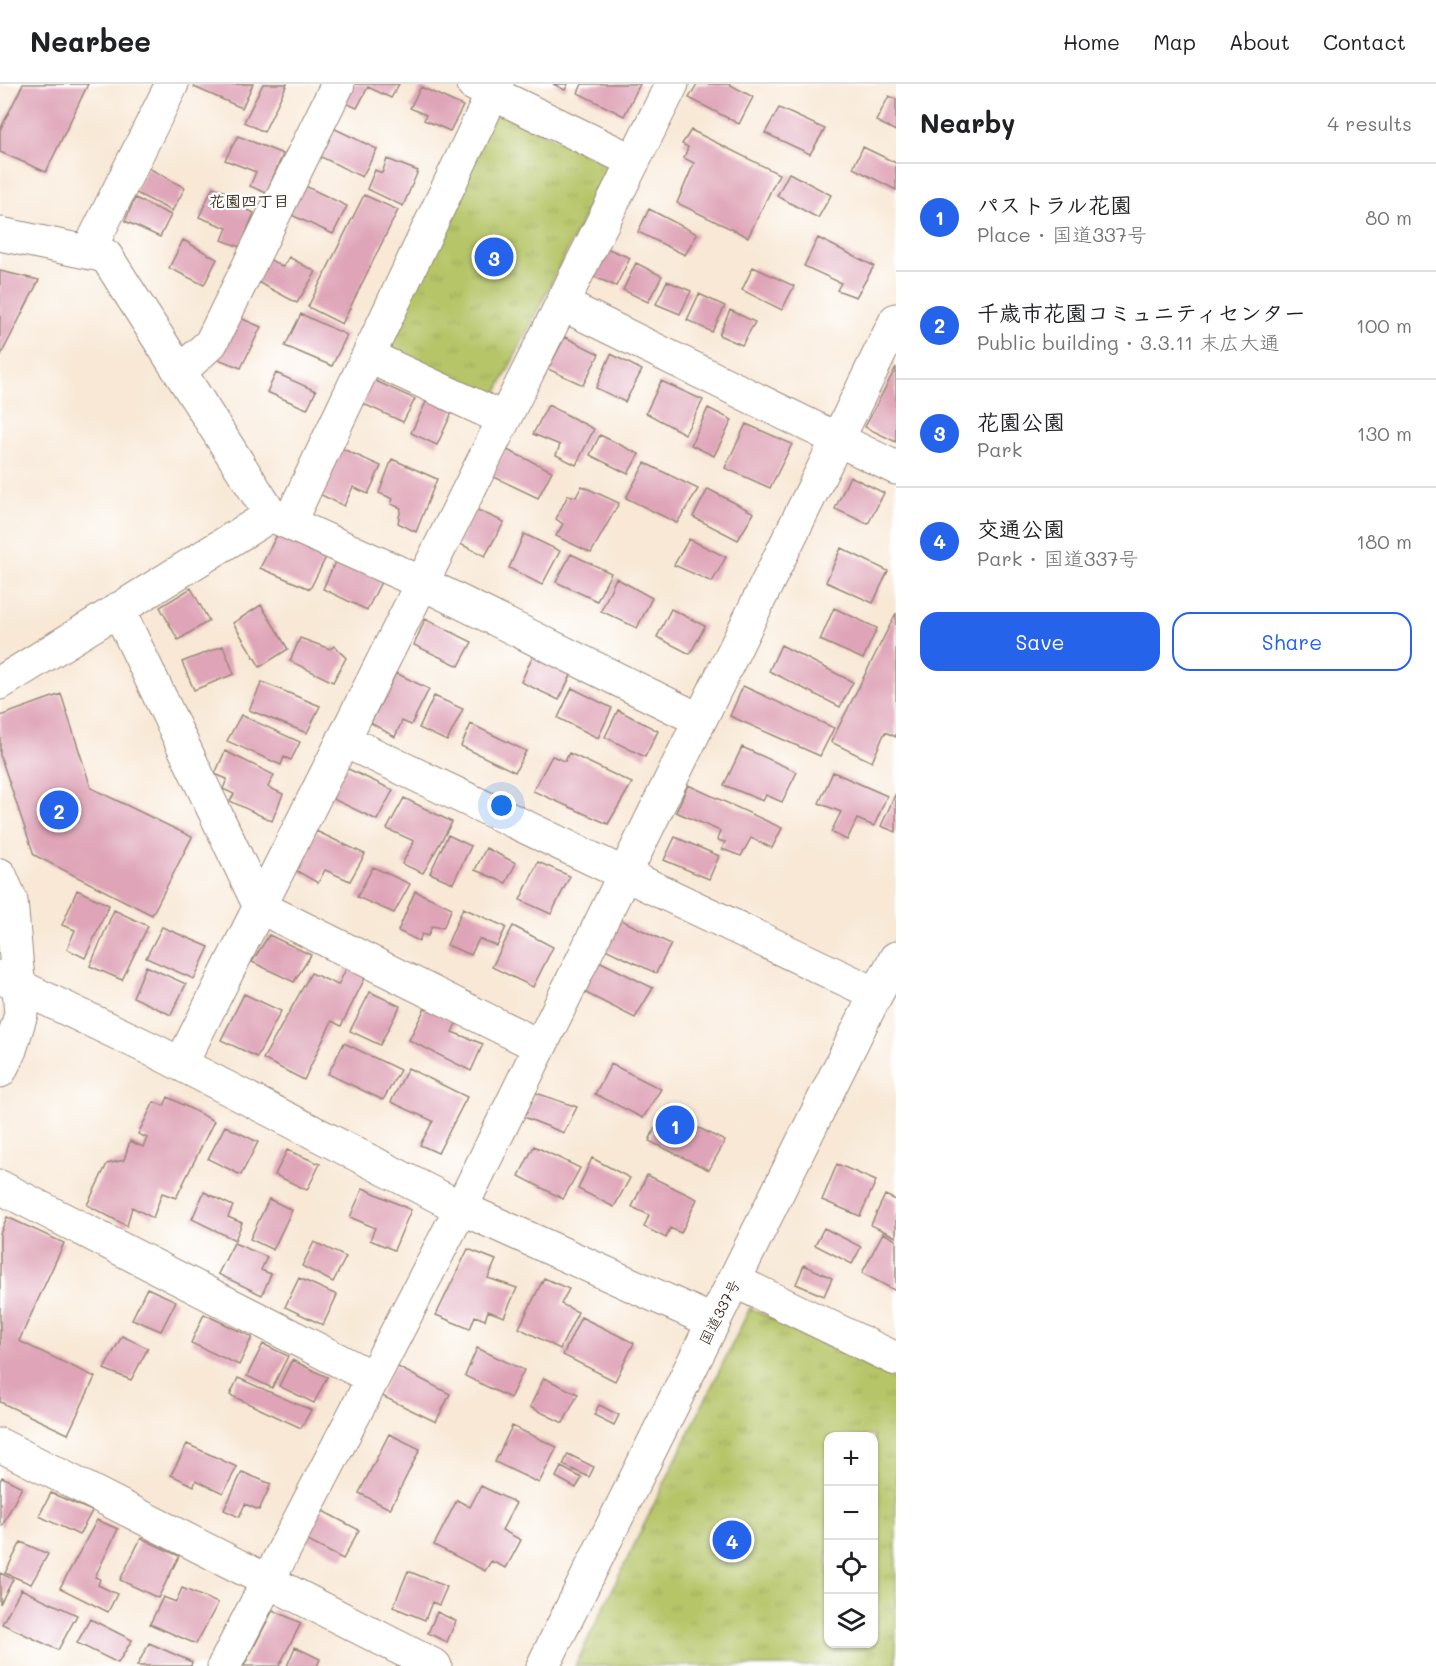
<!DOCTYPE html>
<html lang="en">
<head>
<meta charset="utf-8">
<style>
	body { margin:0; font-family:Mali,"Klee One",sans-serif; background:#f6f6f6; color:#202124 }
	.controls { position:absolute; right:18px; bottom:18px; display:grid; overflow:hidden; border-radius:12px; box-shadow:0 2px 4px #0004 }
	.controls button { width:54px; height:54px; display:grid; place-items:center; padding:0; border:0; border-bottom:2px solid #e0e0e0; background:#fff; color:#202124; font:30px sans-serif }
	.you { position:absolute; left:502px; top:722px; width:21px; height:21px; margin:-15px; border:4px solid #fff; border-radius:50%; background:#1a73e8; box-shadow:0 0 0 9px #1a73e833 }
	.badge { display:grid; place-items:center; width:39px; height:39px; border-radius:50%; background:#2563eb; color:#fff; font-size:20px; font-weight:700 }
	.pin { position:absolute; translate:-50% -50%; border:3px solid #fff; box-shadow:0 2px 6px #0006 }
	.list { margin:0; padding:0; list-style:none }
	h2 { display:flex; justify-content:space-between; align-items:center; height:78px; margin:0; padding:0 24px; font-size:26px }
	h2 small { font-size:20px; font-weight:400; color:#757577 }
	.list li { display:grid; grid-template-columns:39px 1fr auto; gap:18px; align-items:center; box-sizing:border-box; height:108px; padding:0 24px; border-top:2px solid #e0e0e0 }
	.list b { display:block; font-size:22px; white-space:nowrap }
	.list p { margin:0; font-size:20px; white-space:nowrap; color:#757577 }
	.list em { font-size:20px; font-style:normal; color:#757577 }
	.actions { display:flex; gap:12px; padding:18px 24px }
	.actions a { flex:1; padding:14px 0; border:2px solid #2563eb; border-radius:18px; text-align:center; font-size:21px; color:#2563eb }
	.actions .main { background:#2563eb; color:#fff }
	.icon { flex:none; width:33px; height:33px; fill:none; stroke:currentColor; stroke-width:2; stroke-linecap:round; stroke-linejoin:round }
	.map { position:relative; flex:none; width:896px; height:1582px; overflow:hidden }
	header { display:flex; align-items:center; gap:36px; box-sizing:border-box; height:84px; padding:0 30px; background:#fff; border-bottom:2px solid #e0e0e0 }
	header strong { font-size:28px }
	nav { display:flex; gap:33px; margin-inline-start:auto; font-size:21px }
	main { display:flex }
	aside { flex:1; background:#fff }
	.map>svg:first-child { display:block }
	.park { fill:url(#park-tufts); stroke:#787843; stroke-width:1.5; fill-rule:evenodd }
	.building { fill:#dfa4b7 }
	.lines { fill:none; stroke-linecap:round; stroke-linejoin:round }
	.minor-casing { stroke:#9a897a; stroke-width:35 }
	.tertiary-casing { stroke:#9a897a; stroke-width:35 }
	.trunk-casing { stroke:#9a897a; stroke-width:35 }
	.minor { stroke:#fff; stroke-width:33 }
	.tertiary { stroke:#fff; stroke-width:33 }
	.trunk { stroke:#fff; stroke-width:33 }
	.labels { text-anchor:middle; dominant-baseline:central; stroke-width:4.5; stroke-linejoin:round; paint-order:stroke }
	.street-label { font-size:15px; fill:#3b2a1e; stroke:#fff }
	.neighbourhood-label { font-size:16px; font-weight:bold; fill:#3b2a1e; stroke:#fff }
</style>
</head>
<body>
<header>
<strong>Nearbee</strong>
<nav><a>Home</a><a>Map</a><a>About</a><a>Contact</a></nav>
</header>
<main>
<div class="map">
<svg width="896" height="1582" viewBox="0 0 896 1582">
	<defs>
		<pattern id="park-tufts" width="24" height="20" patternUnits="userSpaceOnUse" patternTransform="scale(1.5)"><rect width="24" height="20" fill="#b6c568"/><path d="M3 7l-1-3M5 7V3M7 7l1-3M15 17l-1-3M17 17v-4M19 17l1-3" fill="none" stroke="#9da95a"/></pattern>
	</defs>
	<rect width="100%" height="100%" fill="#fff"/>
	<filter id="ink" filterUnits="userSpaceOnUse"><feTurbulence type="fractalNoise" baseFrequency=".0167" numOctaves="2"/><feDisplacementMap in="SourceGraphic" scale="12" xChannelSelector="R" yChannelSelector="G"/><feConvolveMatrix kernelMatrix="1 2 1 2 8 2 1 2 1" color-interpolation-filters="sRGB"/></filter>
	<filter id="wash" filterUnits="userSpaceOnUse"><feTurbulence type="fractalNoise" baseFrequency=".008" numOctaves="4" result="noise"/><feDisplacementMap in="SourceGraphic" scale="24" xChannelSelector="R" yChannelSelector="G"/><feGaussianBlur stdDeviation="1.35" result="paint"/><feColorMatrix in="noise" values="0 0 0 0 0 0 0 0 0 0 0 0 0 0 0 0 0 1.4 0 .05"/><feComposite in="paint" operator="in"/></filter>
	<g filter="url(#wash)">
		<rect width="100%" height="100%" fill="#f8e8d5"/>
		<path class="park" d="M494,25L610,81L494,314L381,264Z
			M750,1224L896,1296V1582H575ZM874,1352V1560H828V1352Z"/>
		<g id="blocks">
			<path class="building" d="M23,0H88L46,88L0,68V46Z
				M195,0H253L242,24L194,3Z
				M263,0H287L264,48L244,38Z
				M349,0H399L391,14L368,3L357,24L341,17Z
				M553,0H568L565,6Z
				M582,0H640L624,32L578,9Z
				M697,0H729L753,13L739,40L689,14Z
				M421,3L463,22L450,47L424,36L426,31L410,24Z
				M889,12L896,15V47L876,37Z
				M779,24L825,45L810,70L765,49Z
				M329,42L377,65L362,93L315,70Z
				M691,46L779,90L748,153L677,119L694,79L684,74L688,63L682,60Z
				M238,52L283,70L266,109L250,102L256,88L225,76Z
				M863,63L896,79V106L853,84Z
				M387,75L418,87L403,122L367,105L375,86L382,89Z
				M147,83L185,104L172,127L134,108Z
				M789,89L831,111L818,134L777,112Z
				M301,100L347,122L333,150L287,129Z
				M213,103L233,111L230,118L254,129L240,163L222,156L227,144L199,133Z
				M364,111L398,126L342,240L308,223Z
				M135,114L171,131L160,153L125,137Z
				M649,125L697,150L685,171L638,148Z
				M818,154L874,182L856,213L837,206L841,199L804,182Z
				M183,156L217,175L204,201L169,184Z
				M604,163L630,174L616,202L590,191Z
				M265,173L283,183L289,173L316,188L297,219L254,196Z
				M636,179L662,192L648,218L623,206Z
				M753,183L794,202L782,226L742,206Z
				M0,187L39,196L0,273Z
				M667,197L691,207L680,230L656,220Z
				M699,210L725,222L712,248L687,236Z
				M730,226L755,238L742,261L719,251Z
				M301,230L347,251L332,282L285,262Z
				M238,233L261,243L241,284L218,275Z
				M565,253L599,270L583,301L548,285Z
				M611,270L642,286L625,318L596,304Z
				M896,283V358L865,343Z
				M276,289L316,307L307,325L267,308Z
				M369,294L415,315L403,338L357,317Z
				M661,297L703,316L685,350L646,329Z
				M429,312L454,324L437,361L411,349Z
				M548,321L594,345L576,381L556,371L560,361L533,350Z
				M708,324L732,336L714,372L691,361Z
				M746,340L792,360L770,404L725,384Z
				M600,351L639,370L628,390L590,371Z
				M334,361L381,382L368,410L353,403L344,422L313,407Z
				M505,365L552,387L538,414L492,392Z
				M392,375L437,395L416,448L398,439L401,424L391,420L393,415L379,409Z
				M645,379L698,405L677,439L626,414Z
				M850,392L884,409L868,440L835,425Z
				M582,402L619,419L591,469L556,452L563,440L556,435L568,411L576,413Z
				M708,405L754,429L738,456L693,433Z
				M475,425L504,438L485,472L458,459Z
				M524,450L560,467L542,501L509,484Z
				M277,451L326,473L310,505L260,484Z
				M689,455L726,473L712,498L674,481Z
				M841,464L888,487L873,519L826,498Z
				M571,470L611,489L597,517L556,498Z
				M336,476L382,496L367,526L323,505Z
				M616,494L652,514L637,544L601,527Z
				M191,504L209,537L178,556L160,523Z
				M261,521L288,565L260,583L233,539Z
				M834,524L877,544L863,575L820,556Z
				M671,525L705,542L690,570L657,553Z
				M896,529V653L885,648L872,678L831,658Z
				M425,535L472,558L459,582L414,561Z
				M300,554L330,565L334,562L346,574L333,598L290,577Z
				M781,561L853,598L840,623L769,587Z
				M223,562L234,590L194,606L182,578Z
				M535,567L574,585L559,616L521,598Z
				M396,589L429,605L411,641L402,637L395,653L371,639Z
				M262,598L320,622L307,649L249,626Z
				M743,602L834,644L820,672L730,632Z
				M572,604L612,624L598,654L558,634Z
				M61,610L91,704L192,753L152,831L34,771L0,671V632Z
				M434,612L463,625L447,657L419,644Z
				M618,626L658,647L645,673L605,653Z
				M241,631L300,658L291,676L284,673L281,681L227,657Z
				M471,640L526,667L515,688L461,662Z
				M742,663L797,688L782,718L766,711L763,717L724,701Z
				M225,667L274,691L268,703L283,710L272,737L230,717L234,710L223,705L227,695L215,690Z
				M569,669L632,699L608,740L533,707L552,672L565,677Z
				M344,683L393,706L377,736L329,713Z
				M833,688L887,712L874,742L857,735L847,756L831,748L841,728L819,719Z
				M688,701L782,744L772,764L751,754L741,772L722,765L725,758L717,756L720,747L676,728Z
				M896,709V748L881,742Z
				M404,714L452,738L423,789L402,780L414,757L387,745Z
				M316,747L365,770L350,797L325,786L318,799L295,786Z
				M448,751L471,762L453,799L430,789Z
				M675,753L719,772L709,795L664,776Z
				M486,764L516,779L506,799L475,786Z
				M538,778L570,792L551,830L520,816Z
				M373,783L410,800L394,829L357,813Z
				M77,806L109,821L85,874L67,865L75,846L62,841Z
				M415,807L452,824L443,844L432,842L428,852L422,850L419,857L398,847Z
				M463,824L506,843L497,862L479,855L471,871L447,861Z
				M114,826L148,842L122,896L90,882Z
				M619,835L671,860L656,889L605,865Z
				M513,842L553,863L533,903L492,883Z
				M162,843L209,863L194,895L146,874Z
				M269,851L311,871L294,898L252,878Z
				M591,873L653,904L635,934L576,904Z
				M146,882L186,900L171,931L133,913Z
				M347,883L366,892L341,942L332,937L304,996L263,975L311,889L338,901Z
				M370,908L400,922L380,961L350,947Z
				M244,910L281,927L257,973L221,956Z
				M425,924L457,938L452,948L483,960L471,987L409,956Z
				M344,959L400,986L383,1016L328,990Z
				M611,980L661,1005L643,1034L595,1010Z
				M408,984L467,1013L438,1069L420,1061L433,1037L391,1018Z
				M536,1009L577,1023L564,1049L524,1033Z
				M168,1013L214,1037L176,1114L162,1109L153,1134L132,1123L127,1142L87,1121L107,1080L124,1076L130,1057L143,1063L147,1054L138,1050L154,1018L164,1022Z
				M663,1026L725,1057L709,1086L649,1057Z
				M225,1042L258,1058L241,1091L208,1075Z
				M534,1062L580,1084L563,1115L519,1092Z
				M287,1066L320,1080L307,1106L275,1091Z
				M592,1074L630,1094L614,1123L578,1105Z
				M837,1080L876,1097L860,1132L822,1116Z
				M647,1091L697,1115L681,1149L670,1144L666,1154L644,1143L649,1131L632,1123Z
				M363,1104L411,1126L394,1166L370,1156L375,1144L350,1133Z
				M204,1108L233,1122L228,1133L242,1139L235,1156L192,1135Z
				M885,1111L896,1116V1153L871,1141Z
				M269,1115L292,1126L273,1166L250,1155Z
				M7,1133L64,1159L19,1257L95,1293L68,1350L0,1318V1150Z
				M824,1144L861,1163L852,1180L815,1161Z
				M883,1149L896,1156V1207L862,1189Z
				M314,1158L346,1173L333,1198L302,1182Z
				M234,1159L267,1173L261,1186L271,1190L262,1211L218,1190Z
				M468,1165L496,1176L488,1194L517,1204L504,1233L488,1227L485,1236L475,1232L470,1245L436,1231Z
				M804,1181L832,1194L824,1212L796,1200Z
				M299,1194L337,1211L323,1241L285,1223Z
				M544,1194L569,1205L561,1220L578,1228L560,1265L519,1244Z
				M147,1204L176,1217L161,1247L132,1235Z
				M204,1230L252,1253L239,1281L191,1259Z
				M581,1233L634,1259L615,1297L563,1271Z
				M122,1252L148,1264L131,1296L104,1285Z
				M263,1260L288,1272L272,1304L247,1292Z
				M477,1264L524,1286L510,1314L465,1292Z
				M292,1276L327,1293L314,1319L279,1302Z
				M394,1281L450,1310L436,1338L380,1311Z
				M238,1294L311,1326L301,1344L230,1311Z
				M544,1294L578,1310L563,1339L530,1323Z
				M599,1321L619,1331L614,1341L594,1331Z
				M512,1342L557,1363L539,1399L495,1378Z
				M389,1350L420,1365L390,1425L359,1409Z
				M187,1360L237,1383L223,1409L196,1396L194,1402L171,1391Z
				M568,1370L594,1383L589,1393L563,1381Z
				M561,1383L582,1394L576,1404L556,1393Z
				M242,1388L271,1400L259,1426L245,1420L239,1433L224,1426Z
				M2,1393L22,1403L2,1442L0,1441V1397Z
				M481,1402L516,1419L502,1446L521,1456L506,1484L491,1477L485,1487L434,1461L457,1416L470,1423Z
				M51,1409L92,1427L79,1451L39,1432Z
				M319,1425L359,1446L343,1475L304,1455Z
				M97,1436L118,1445L95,1493L100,1495L98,1501L117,1510L108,1528L60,1504Z
				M141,1454L179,1472L158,1514L120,1496Z
				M21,1458L48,1470L31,1500L5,1489Z
				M408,1487L447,1503L439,1521L432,1518L425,1536L393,1523Z
				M0,1489L13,1495L0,1520Z
				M182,1504L218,1519L196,1560L150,1540L163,1513L176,1518Z
				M21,1505L77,1531L58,1566L2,1540Z
				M273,1526L301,1539L279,1582H244Z
				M437,1528L456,1537L447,1558L428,1549Z
				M90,1535L132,1556L118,1579L77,1559Z
				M149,1559L192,1578L191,1582H137Z
				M295,1563L320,1575L317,1582H287Z"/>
		</g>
	</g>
	<g filter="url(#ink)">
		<use href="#blocks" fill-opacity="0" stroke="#9a897a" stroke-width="1.5"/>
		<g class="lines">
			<defs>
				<path id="minor" d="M473,0L633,77
					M0,150L106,172L271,431
					M88,168L172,0
					M562,220L896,384
					M368,272L504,335
					M180,288L211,259L338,0
					M289,439L497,0
					M118,525L260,823L539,962
					M0,599L271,431L422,499L700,636
					M343,656L876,910
					M0,893L155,967L461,1124L714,1238
					M181,980L672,0
					M0,1103L373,1294
					M735,1197L896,1275
					M0,1361L435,1582
					M224,1582L461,1124L896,236"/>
				<path id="tertiary" d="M0,791L11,817L21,930L10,966L0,987"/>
				<path id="trunk" d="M543,1582L873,916L896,874"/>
			</defs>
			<use href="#minor" class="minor-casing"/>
			<use href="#tertiary" class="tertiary-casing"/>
			<use href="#trunk" class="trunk-casing"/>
			<use href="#minor" class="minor"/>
			<use href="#tertiary" class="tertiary"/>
			<use href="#trunk" class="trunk"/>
		</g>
	</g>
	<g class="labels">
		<g class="street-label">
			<text transform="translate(719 1228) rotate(-63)">国道337号</text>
		</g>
		<g class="neighbourhood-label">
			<text x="249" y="116">花園四丁目</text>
		</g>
	</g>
</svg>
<div class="controls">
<button>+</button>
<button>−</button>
<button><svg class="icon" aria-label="locate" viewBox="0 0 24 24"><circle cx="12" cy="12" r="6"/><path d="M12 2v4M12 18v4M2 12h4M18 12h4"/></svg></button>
<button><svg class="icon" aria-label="layers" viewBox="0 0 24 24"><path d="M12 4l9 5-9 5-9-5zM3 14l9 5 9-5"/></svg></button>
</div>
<div class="you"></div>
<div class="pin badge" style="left:675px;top:1041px">1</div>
<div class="pin badge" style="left:59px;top:726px">2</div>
<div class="pin badge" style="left:494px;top:173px">3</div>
<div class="pin badge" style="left:732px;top:1456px">4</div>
</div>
<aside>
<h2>Nearby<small>4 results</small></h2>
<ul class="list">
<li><span class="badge">1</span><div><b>パストラル花園</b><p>Place · 国道337号</p></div><em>80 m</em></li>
<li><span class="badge">2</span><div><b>千歳市花園コミュニティセンター</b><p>Public building · 3.3.11 末広大通</p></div><em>100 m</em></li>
<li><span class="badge">3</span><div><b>花園公園</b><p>Park</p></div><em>130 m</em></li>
<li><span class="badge">4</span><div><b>交通公園</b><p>Park · 国道337号</p></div><em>180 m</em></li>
</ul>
<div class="actions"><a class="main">Save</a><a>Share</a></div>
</aside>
</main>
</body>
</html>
